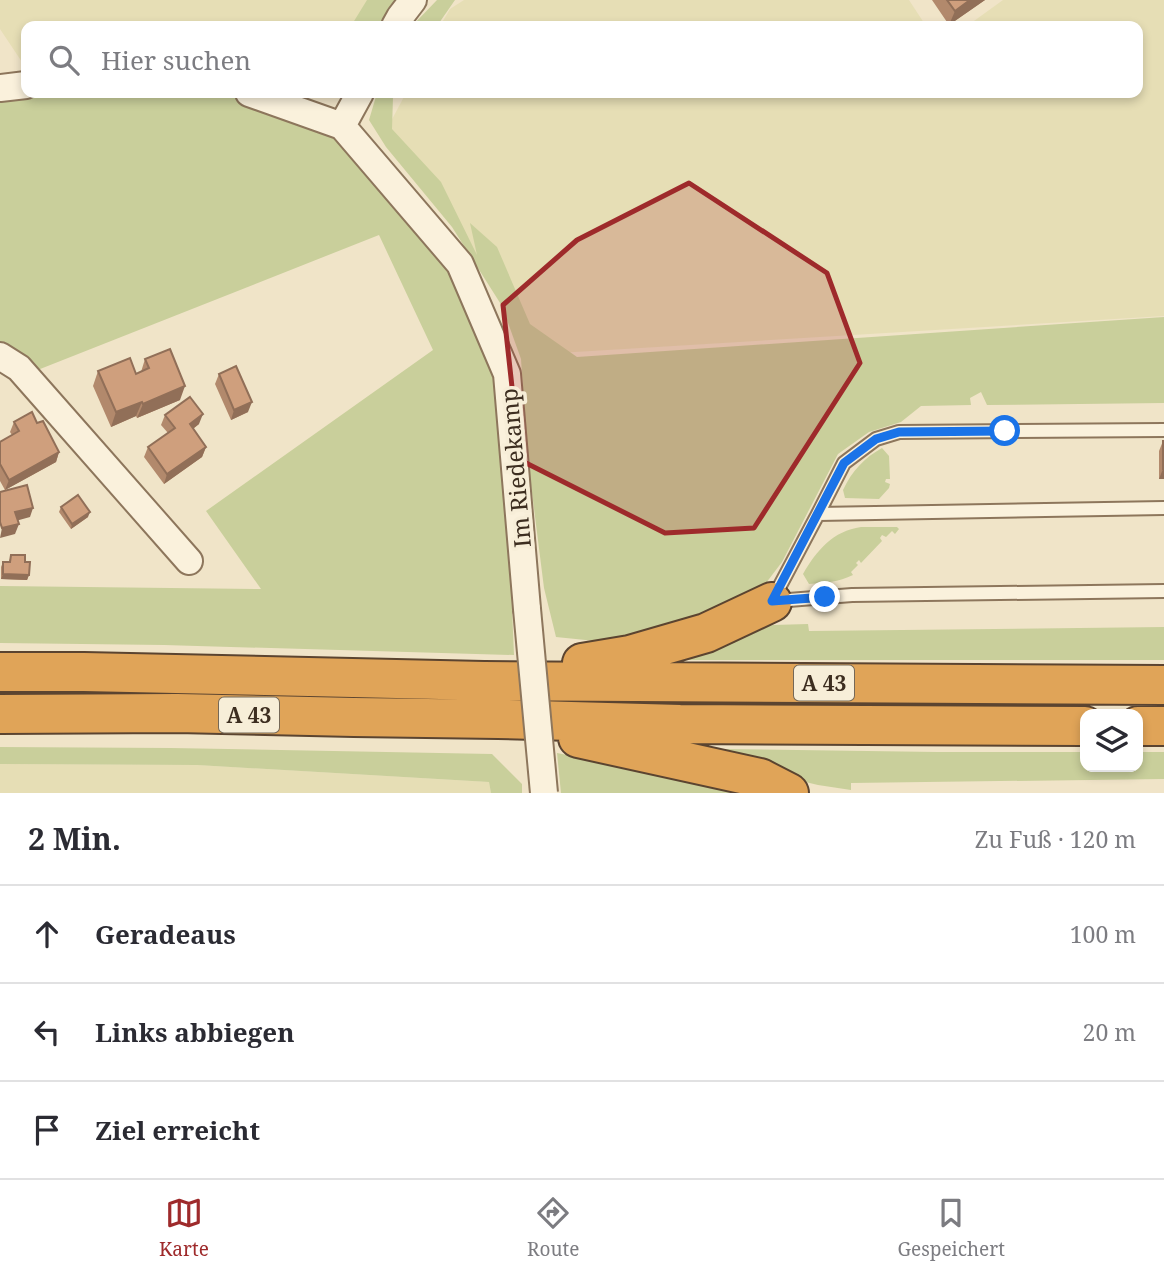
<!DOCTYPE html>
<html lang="de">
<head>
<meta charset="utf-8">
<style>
	body { margin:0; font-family:"Noto Serif",serif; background:#f2f2f3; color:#2b2b33 }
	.controls { position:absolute; right:21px; bottom:21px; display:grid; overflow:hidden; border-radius:14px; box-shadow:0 4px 10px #0003 }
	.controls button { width:63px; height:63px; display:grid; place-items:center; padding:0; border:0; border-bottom:2px solid #e1e1e2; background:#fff; color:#2b2b33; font:35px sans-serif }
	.stop { position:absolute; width:21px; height:21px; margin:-16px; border:5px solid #1a73e8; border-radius:50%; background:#fff }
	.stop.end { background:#1a73e8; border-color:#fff; box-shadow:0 2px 7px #0008 }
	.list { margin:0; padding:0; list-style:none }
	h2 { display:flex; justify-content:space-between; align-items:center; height:91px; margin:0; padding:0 28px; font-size:30px }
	h2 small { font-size:23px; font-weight:400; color:#7c7c81 }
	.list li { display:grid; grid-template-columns:46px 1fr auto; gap:21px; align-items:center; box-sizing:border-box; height:98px; padding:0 28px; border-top:2px solid #e1e1e2 }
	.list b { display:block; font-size:26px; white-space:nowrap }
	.list em { font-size:23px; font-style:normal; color:#7c7c81 }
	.icon { flex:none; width:38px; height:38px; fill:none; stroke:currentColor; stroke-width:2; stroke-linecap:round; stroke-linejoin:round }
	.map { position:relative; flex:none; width:1164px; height:793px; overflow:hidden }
	.search { position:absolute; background:#fff; box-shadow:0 4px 10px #0003; left:21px; right:21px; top:21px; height:77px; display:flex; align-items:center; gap:18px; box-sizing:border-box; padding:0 24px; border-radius:14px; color:#7c7c81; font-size:26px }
	.sheet { height:385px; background:#fff }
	nav { display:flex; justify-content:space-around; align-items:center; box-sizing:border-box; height:98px; border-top:2px solid #e1e1e2; background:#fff; font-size:19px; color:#7c7c81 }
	nav a { display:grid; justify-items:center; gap:4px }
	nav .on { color:#9e2a2b }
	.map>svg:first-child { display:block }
	.farmland { fill:#e6deb5 }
	.green { fill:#c9cf9b }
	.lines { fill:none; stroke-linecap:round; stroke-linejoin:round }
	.lane-casing { stroke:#8d765c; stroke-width:16 }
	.street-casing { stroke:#8d765c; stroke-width:30 }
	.highway-casing { stroke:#5b4430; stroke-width:42 }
	.lane { stroke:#faf1dc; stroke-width:12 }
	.street { stroke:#faf1dc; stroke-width:26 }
	.highway { stroke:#e0a458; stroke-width:38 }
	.street-bridge-casing { stroke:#8d765c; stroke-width:30; stroke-linecap:butt }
	.street-bridge { stroke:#faf1dc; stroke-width:26 }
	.wall { fill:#b2896c }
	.shaded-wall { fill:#916f58 }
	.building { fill:#cf9f7d; stroke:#916f58; stroke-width:2 }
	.route { stroke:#1a73e8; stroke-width:9 }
	.marked { fill:#9e2a2b; fill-opacity:0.2; stroke:#9e2a2b; stroke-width:5; stroke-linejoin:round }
	.labels { text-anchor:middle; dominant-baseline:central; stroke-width:7; stroke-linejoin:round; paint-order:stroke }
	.shield { fill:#f7eed8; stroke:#756857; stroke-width:2 }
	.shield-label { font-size:21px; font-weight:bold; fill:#3d2e20 }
	.street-label { font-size:23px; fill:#3d2e20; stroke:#f7eed8 }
</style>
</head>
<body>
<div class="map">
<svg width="1164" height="793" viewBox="0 0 1164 793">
	<rect width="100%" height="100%" fill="#f0e4c8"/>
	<path class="farmland" d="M0,0H373L351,26H26V68L0,29Z
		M464,0H909L926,26H440L450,9Z
		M1003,0H1164V316L542,354L389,125L406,93H1138V26H967Z
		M0,764L197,765L489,782L491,793H0Z"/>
	<path class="green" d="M367,0H399L380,26H351Z
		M437,0H455L437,26H412Z
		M0,93H236L340,129L454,265L502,375L514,655L164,645L0,643V586L261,589L206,511L433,350L379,235L30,373L0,352Z
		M377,93H396L393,97L392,129L441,182L477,255L470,223L497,247L530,324L577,357L1164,317V403L987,405L981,392L970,398L971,405L921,406L901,422L869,432L838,454L782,562L766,583L721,613L615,643L556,637L544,588L527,453L521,359L502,306L452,227L386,147L369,120Z
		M882,448L889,456L890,479H886L885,482L890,484L889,488L879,499L845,498L843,490C852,471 864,458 882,448Z
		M861,527H897L899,529L895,534L892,531L886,537L882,535L880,538L882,541L861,563L859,560L856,563L858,565L851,572L853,575C839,582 824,583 809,584L803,574C817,550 833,531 861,527Z
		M808,624L809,631L1164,627V660H681L740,632L773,625Z
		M0,747L171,748L492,754L522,784V793H491L489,782L197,765L0,764Z
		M723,749L937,752H1085V767H1138V752H1164V779L851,783V790L818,785L793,779L722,754Z
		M557,753L762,793H561Z"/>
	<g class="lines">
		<defs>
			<path id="lane" d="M818,514L844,463L876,439L899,432L1164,430
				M774,597L818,514L1164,508
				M776,601L852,595L1164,591"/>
			<path id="street" d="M395,26L400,17L413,0
				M0,88L26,85
				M249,93L342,126L460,264L507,374L527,609
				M342,126L360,93
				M0,356L19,368L189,561"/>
			<path id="highway" d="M582,663L630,655L706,633L772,602
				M0,672H84L484,681L1164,685
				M0,714L177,713L354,717L498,719L680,724L1085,726
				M1138,726H1164
				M578,738L760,778L789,793"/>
		</defs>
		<use href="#lane" class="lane-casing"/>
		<use href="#street" class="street-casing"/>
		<use href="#highway" class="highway-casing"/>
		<use href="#lane" class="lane"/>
		<use href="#street" class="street"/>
		<use href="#highway" class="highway"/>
		<defs>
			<path id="street-bridge" d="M527,609L544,793"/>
		</defs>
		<use href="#street-bridge" class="street-bridge-casing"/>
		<use href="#street-bridge" class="street-bridge"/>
	</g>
	<path class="wall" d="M932,0H985L949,25Z
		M145,359L180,400L137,418L136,416L111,427L93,386L98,371L136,374L141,372Z
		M219,374L248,412L231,420L215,384Z
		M165,415L199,424L193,429L206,447L202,457L164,484L144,457L148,447L168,433L161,425Z
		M14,422L37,423L59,452L56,462L5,490L0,481V442L12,435L10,432Z
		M1163,441L1164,479H1159V451Z
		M61,507L88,517L71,529L59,512Z
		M11,555L25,562L29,575L27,580L1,579V567L3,562H9Z"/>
	<path class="shaded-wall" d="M970,0H985L949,25L955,11Z
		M185,386L180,400L137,418L143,404Z
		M142,402L136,416L111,427L116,412Z
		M252,402L248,412L231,420L234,410Z
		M203,414L199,424L186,434L190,424Z
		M206,447L202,457L164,484L167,474Z
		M59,452L56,462L5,490L9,480Z
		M1163,469H1164V479H1159Z
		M33,508L30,517L12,522L15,512Z
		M90,512L88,517L71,529L72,524Z
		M19,524L15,534L0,538L2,528Z
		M3,574L29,575L27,580L1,579Z"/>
	<path class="building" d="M947,0H970L955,11Z
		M170,349L185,386L143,404L142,402L116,412L98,371L130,358L136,374L149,368L145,359Z
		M236,366L252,402L234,410L219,374Z
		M190,397L203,414L190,424L206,447L167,474L148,447L175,428L165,415Z
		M32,412L37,423L43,421L59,452L9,480L0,464V442L19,431L14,422Z
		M1163,441H1164V469H1163Z
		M27,485L33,508L15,512L19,524L2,528L0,522V492Z
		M78,495L90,512L72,524L61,507Z
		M11,555H25V562H30L29,575L3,574V562H10Z"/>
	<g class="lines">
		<path class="route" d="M825,597L772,601L844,463L876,439L899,432L1005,431"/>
	</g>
	<path class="marked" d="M689,183L827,273L860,363L754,528L665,533L520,460L503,305L577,240Z"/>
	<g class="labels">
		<g class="shield">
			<rect x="794" y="665.5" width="60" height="35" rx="5"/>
			<rect x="219" y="697.5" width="60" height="35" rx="5"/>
		</g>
		<g class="shield-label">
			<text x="824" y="683">A 43</text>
			<text x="249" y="715">A 43</text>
		</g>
		<g class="street-label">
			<text transform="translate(515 468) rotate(-95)">Im Riedekamp</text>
		</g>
	</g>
</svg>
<div class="controls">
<button><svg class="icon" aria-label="layers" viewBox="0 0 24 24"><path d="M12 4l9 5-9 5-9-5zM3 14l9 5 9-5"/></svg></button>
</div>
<div class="stop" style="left:1005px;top:431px"></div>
<div class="stop end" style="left:825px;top:597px"></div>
<div class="search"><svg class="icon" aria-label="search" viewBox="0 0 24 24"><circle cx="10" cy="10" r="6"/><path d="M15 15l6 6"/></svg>Hier suchen</div>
</div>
<section class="sheet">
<h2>2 Min.<small>Zu Fuß · 120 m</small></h2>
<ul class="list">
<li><svg class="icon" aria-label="ahead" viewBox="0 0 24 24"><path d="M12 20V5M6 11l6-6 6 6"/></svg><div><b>Geradeaus</b></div><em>100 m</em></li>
<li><svg class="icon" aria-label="left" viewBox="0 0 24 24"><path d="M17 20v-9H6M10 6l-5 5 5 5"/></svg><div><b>Links abbiegen</b></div><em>20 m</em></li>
<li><svg class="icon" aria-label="arrive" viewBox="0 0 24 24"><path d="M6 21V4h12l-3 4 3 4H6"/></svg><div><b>Ziel erreicht</b></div></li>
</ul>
</section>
<nav>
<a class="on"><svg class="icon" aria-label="map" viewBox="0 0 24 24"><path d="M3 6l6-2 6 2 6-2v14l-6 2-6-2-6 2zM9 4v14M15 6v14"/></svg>Karte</a>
<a><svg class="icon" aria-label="directions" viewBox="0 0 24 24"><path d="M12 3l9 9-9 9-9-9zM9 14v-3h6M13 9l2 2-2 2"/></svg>Route</a>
<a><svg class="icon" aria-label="saved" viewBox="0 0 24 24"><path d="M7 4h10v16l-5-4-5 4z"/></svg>Gespeichert</a>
</nav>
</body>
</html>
